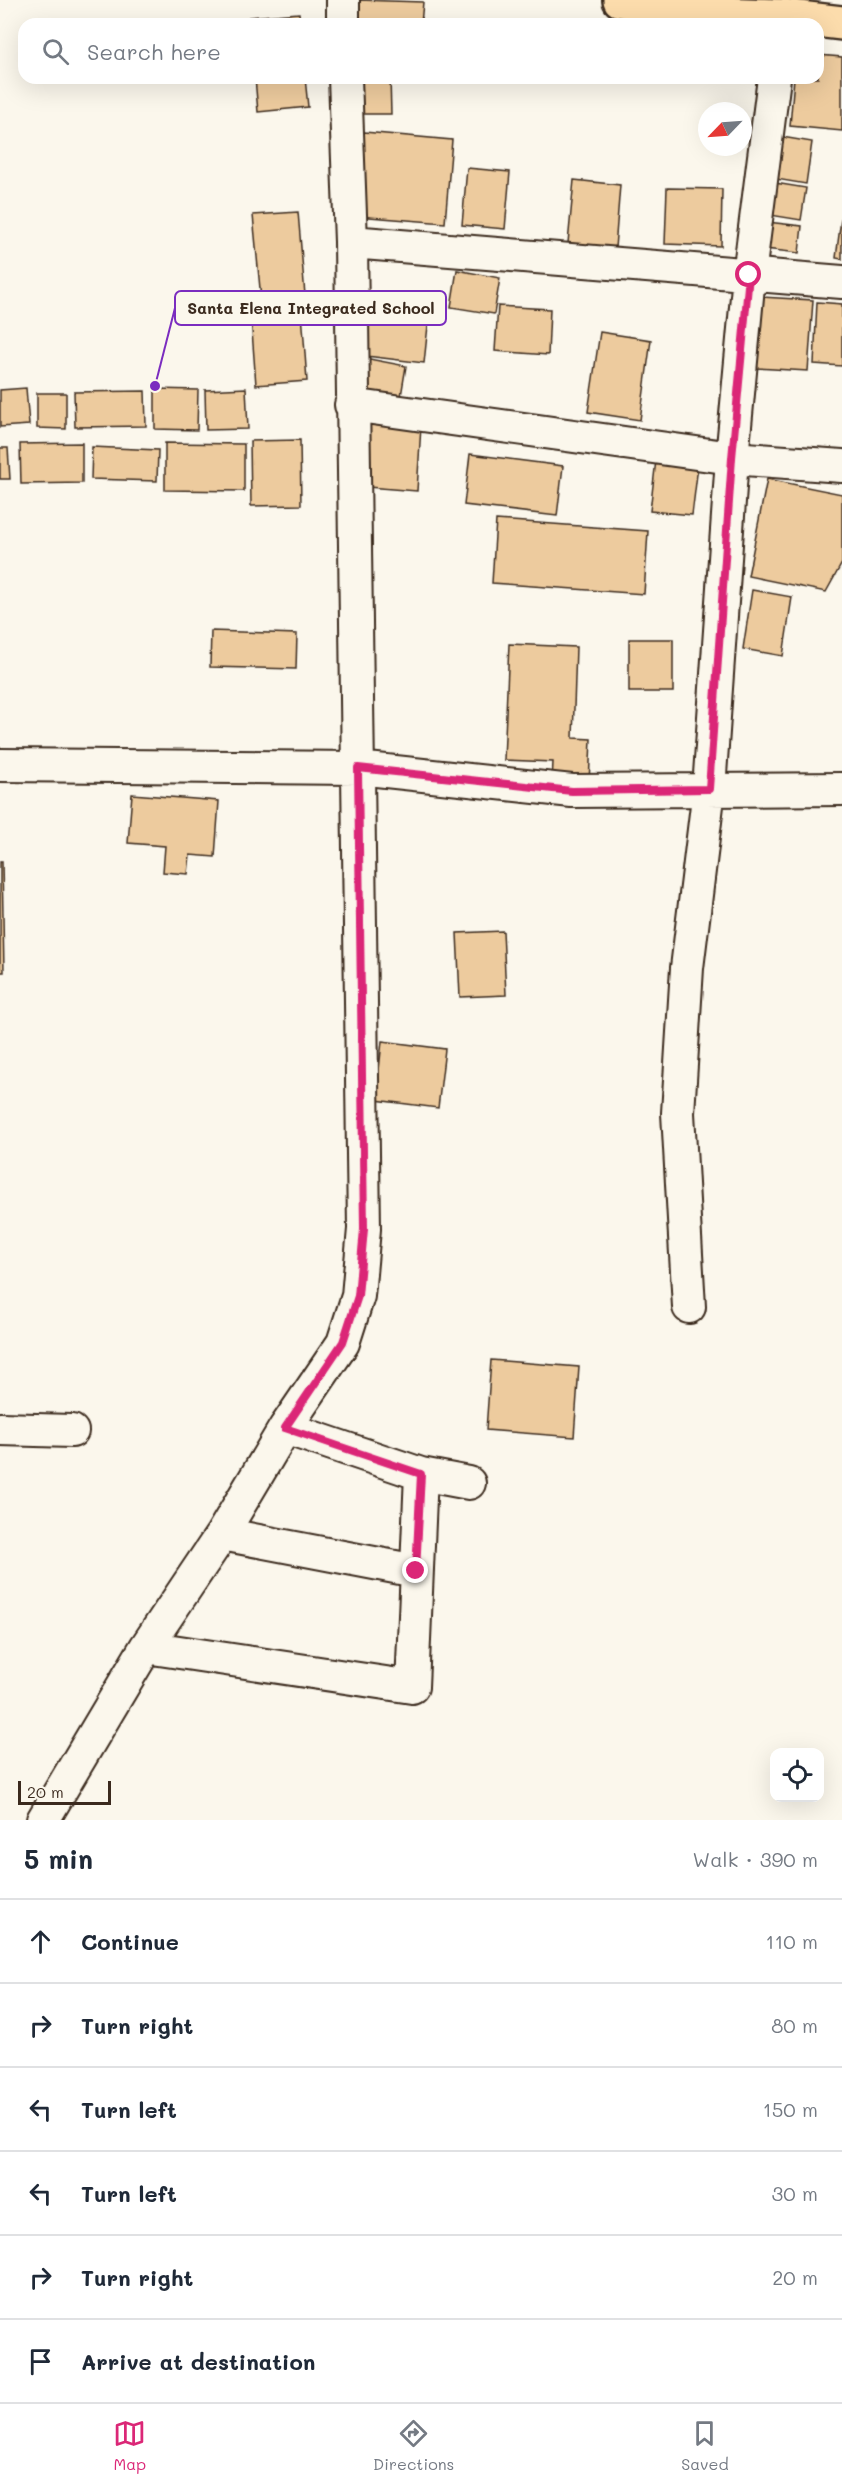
<!DOCTYPE html>
<html lang="en">
<head>
<meta charset="utf-8">
<style>
	body { margin:0; font-family:Mali,sans-serif; background:#f2f2f3; color:#1f2937 }
	.controls { position:absolute; right:18px; bottom:18px; display:grid; overflow:hidden; border-radius:12px; box-shadow:0 6px 24px #0002 }
	.controls button { width:54px; height:54px; display:grid; place-items:center; padding:0; border:0; border-bottom:2px solid #e0e1e3; background:#fff; color:#1f2937; font:30px sans-serif }
	.compass { position:absolute; left:698px; top:102px; width:54px; height:54px; border-radius:50%; background:#fff; box-shadow:0 6px 24px #0002; rotate:245deg }
	.scale { position:absolute; left:18px; bottom:15px; width:93px; box-sizing:border-box; padding-left:6px; border:3px solid #3b2a1e; border-top:0; font-size:16px; line-height:21px; white-space:nowrap; color:#3b2a1e; -webkit-text-stroke:4px #fbf7ec; paint-order:stroke }
	.stop { position:absolute; width:18px; height:18px; margin:-14px; border:4px solid #db2777; border-radius:50%; background:#fff }
	.stop.end { background:#db2777; border-color:#fff; box-shadow:0 2px 6px #0008 }
	.list { margin:0; padding:0; list-style:none }
	h2 { display:flex; justify-content:space-between; align-items:center; height:78px; margin:0; padding:0 24px; font-size:26px }
	h2 small { font-size:20px; font-weight:400; color:#747a83 }
	.list li { display:grid; grid-template-columns:39px 1fr auto; gap:18px; align-items:center; box-sizing:border-box; height:84px; padding:0 24px; border-top:2px solid #e0e1e3 }
	.list b { display:block; font-size:22px; white-space:nowrap }
	.list em { font-size:20px; font-style:normal; color:#747a83 }
	.icon { flex:none; width:33px; height:33px; fill:none; stroke:currentColor; stroke-width:2; stroke-linecap:round; stroke-linejoin:round }
	.map { position:relative; flex:none; width:842px; height:1820px; overflow:hidden }
	.search { position:absolute; background:#fff; box-shadow:0 6px 24px #0002; left:18px; right:18px; top:18px; height:66px; display:flex; align-items:center; gap:15px; box-sizing:border-box; padding:0 21px; border-radius:18px; color:#747a83; font-size:22px }
	.sheet { height:582px; background:#fff }
	nav { display:flex; justify-content:space-around; align-items:center; box-sizing:border-box; height:84px; border-top:2px solid #e0e1e3; background:#fff; font-size:16px; color:#747a83 }
	nav a { display:grid; justify-items:center; gap:3px }
	nav .on { color:#db2777 }
	.map>svg:first-child { display:block }
	.building { fill:#edcb9e; stroke:#3b2a1e; stroke-width:1.5 }
	.lines { fill:none; stroke-linecap:round; stroke-linejoin:round }
	.street-casing { stroke:#3b2a1e; stroke-width:36 }
	.highway-casing { stroke:#3b2a1e; stroke-width:38 }
	.street { stroke:#fbf7ec; stroke-width:32 }
	.highway { stroke:#fcdcac; stroke-width:33 }
	.route { stroke:#db2777; stroke-width:8 }
	.leader { fill:none; stroke:#7b2cbf; stroke-width:2 }
	.callout-dot { fill:#7b2cbf; stroke:#fbf7ec; stroke-width:2 }
	.callout { fill:#fbf7ec; stroke:#7b2cbf; stroke-width:2 }
	.callout-label { font-size:16px; text-anchor:middle; font-weight:bold; fill:#3b2a1e }
</style>
</head>
<body>
<div class="map">
<svg width="842" height="1820" viewBox="0 0 842 1820">
	<rect width="100%" height="100%" fill="#fbf7ec"/>
	<filter id="ink" filterUnits="userSpaceOnUse"><feTurbulence type="fractalNoise" baseFrequency=".0167" numOctaves="2"/><feDisplacementMap in="SourceGraphic" scale="12" xChannelSelector="R" yChannelSelector="G"/><feConvolveMatrix kernelMatrix="1 2 1 2 8 2 1 2 1" color-interpolation-filters="sRGB"/></filter>
	<g filter="url(#ink)">
		<path class="building" d="M358,0L423,2L421,24H356Z
			M299,13L300,24H250L249,17Z
			M818,55L842,57V131L790,126L794,78H818Z
			M255,78H305L308,107L258,112Z
			M357,78H390L391,114H358Z
			M364,132L452,140L445,223L357,216Z
			M782,137L812,142L806,184L776,179Z
			M467,168L510,172L505,229L462,225Z
			M574,180L620,185L615,248L568,243Z
			M775,183L806,188L801,220L770,215Z
			M667,188L722,189L721,246L665,244Z
			M298,212L305,295L261,299L253,215Z
			M841,219H842V259L836,258Z
			M767,222L802,226L799,253L765,249Z
			M457,270L500,278L494,314L451,307Z
			M761,297L813,300L808,371L756,368Z
			M817,302L842,304V366L814,364Z
			M498,306L550,309L548,355L495,351Z
			M363,308L429,316L424,363L358,355Z
			M302,313L307,381L256,385L251,317Z
			M600,332L651,340L640,420L588,412Z
			M359,357L406,366L400,402L353,393Z
			M26,388L29,425L0,427V390Z
			M246,388L248,429L206,430L205,390Z
			M155,389L198,390L197,430L155,429Z
			M145,391L146,426L75,427L74,392Z
			M37,393H66V429L37,428Z
			M360,421L421,426L417,491L355,486Z
			M300,440L301,505L251,506L250,441Z
			M82,443V483L21,484L20,444Z
			M165,443L244,444V491L165,490Z
			M92,447L158,450L157,481L91,479Z
			M0,448H8L10,479H0Z
			M470,454L563,466L557,516L464,505Z
			M656,460L698,466L692,515L650,511Z
			M767,479L842,494V563L826,592L748,576Z
			M496,520L648,531L644,594L492,583Z
			M752,590L792,597L783,656L743,649Z
			M211,631L297,634L296,669L210,667Z
			M629,639H673V692H629Z
			M509,644L576,647L573,738L591,739L589,784L552,782L553,762L504,760Z
			M132,794L219,801L215,857L190,855L188,874L163,872L165,846L128,843Z
			M0,862H2L4,972H0Z
			M503,931L506,995L460,997L457,933Z
			M382,1041L445,1049L438,1108L376,1100Z
			M491,1360L579,1367L574,1437L486,1430Z"/>
		<g class="lines">
			<defs>
				<path id="street" d="M343,0V24
					M351,242L842,282
					M351,405L732,458L842,466
					M0,765L358,768L572,791L842,789
					M689,1307L678,1113L687,968L709,789L732,458L749,275L774,78
					M285,1428L421,1474L469,1483
					M0,1429L72,1431
					M222,1534L416,1571
					M146,1647L412,1687L421,1474
					M43,1820L146,1647L222,1534L285,1428L343,1343L358,1296L364,1229L351,242L345,78"/>
				<path id="highway" d="M620,0L718,14L782,16L842,23"/>
			</defs>
			<use href="#street" class="street-casing"/>
			<use href="#highway" class="highway-casing"/>
			<use href="#street" class="street"/>
			<use href="#highway" class="highway"/>
		</g>
	</g>
	<g class="lines" filter="url(#ink)">
		<path class="route" d="M416,1571L421,1474L285,1428L343,1342L358,1296L364,1229L358,768L572,791L709,789L732,458L749,275"/>
	</g>
	<path class="leader" d="M155 386L175 308"/>
	<circle class="callout-dot" cx="155" cy="386" r="6"/>
	<rect class="callout" x="175" y="291" width="271" height="34" rx="6"/>
	<g class="callout-label">
		<text x="311" y="314">Santa Elena Integrated School</text>
	</g>
</svg>
<div class="controls">
<button><svg class="icon" aria-label="locate" viewBox="0 0 24 24"><circle cx="12" cy="12" r="6"/><path d="M12 2v4M12 18v4M2 12h4M18 12h4"/></svg></button>
</div>
<svg class="compass" viewBox="-18 -18 36 36"><path d="M0-13l5 13h-10z" fill="#e53935"/><path d="M0 13l5-13h-10z" fill="#747a83"/></svg>
<div class="scale">20 m</div>
<div class="stop" style="left:749px;top:275px"></div>
<div class="stop end" style="left:416px;top:1571px"></div>
<div class="search"><svg class="icon" aria-label="search" viewBox="0 0 24 24"><circle cx="10" cy="10" r="6"/><path d="M15 15l6 6"/></svg>Search here</div>
</div>
<section class="sheet">
<h2>5 min<small>Walk · 390 m</small></h2>
<ul class="list">
<li><svg class="icon" aria-label="ahead" viewBox="0 0 24 24"><path d="M12 20V5M6 11l6-6 6 6"/></svg><div><b>Continue</b></div><em>110 m</em></li>
<li><svg class="icon" aria-label="right" viewBox="0 0 24 24"><path d="M7 20v-9h11M14 6l5 5-5 5"/></svg><div><b>Turn right</b></div><em>80 m</em></li>
<li><svg class="icon" aria-label="left" viewBox="0 0 24 24"><path d="M17 20v-9H6M10 6l-5 5 5 5"/></svg><div><b>Turn left</b></div><em>150 m</em></li>
<li><svg class="icon" aria-label="left" viewBox="0 0 24 24"><path d="M17 20v-9H6M10 6l-5 5 5 5"/></svg><div><b>Turn left</b></div><em>30 m</em></li>
<li><svg class="icon" aria-label="right" viewBox="0 0 24 24"><path d="M7 20v-9h11M14 6l5 5-5 5"/></svg><div><b>Turn right</b></div><em>20 m</em></li>
<li><svg class="icon" aria-label="arrive" viewBox="0 0 24 24"><path d="M6 21V4h12l-3 4 3 4H6"/></svg><div><b>Arrive at destination</b></div></li>
</ul>
</section>
<nav>
<a class="on"><svg class="icon" aria-label="map" viewBox="0 0 24 24"><path d="M3 6l6-2 6 2 6-2v14l-6 2-6-2-6 2zM9 4v14M15 6v14"/></svg>Map</a>
<a><svg class="icon" aria-label="directions" viewBox="0 0 24 24"><path d="M12 3l9 9-9 9-9-9zM9 14v-3h6M13 9l2 2-2 2"/></svg>Directions</a>
<a><svg class="icon" aria-label="saved" viewBox="0 0 24 24"><path d="M7 4h10v16l-5-4-5 4z"/></svg>Saved</a>
</nav>
</body>
</html>
